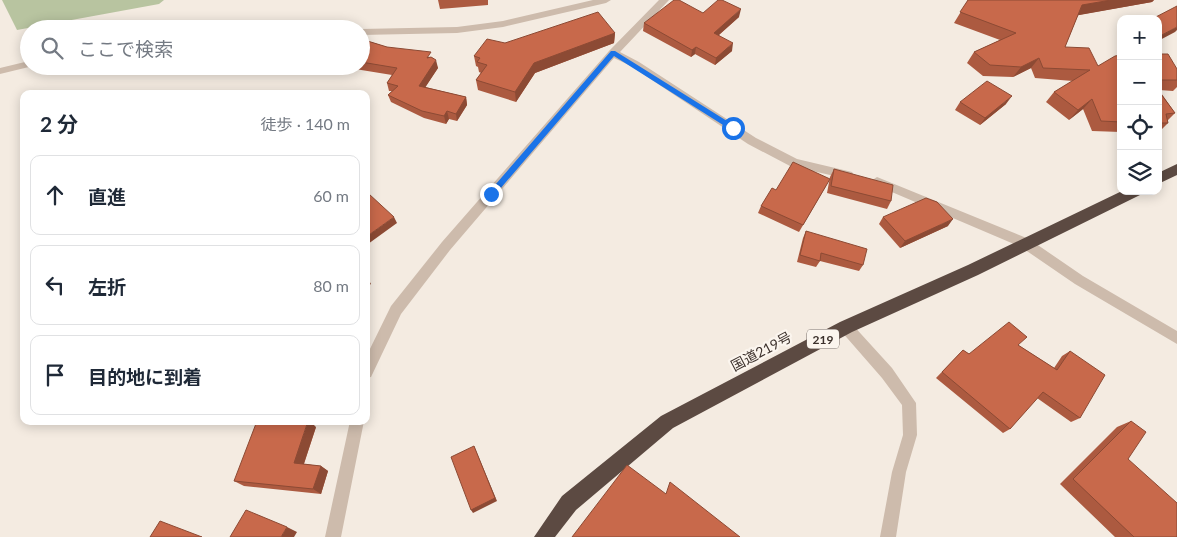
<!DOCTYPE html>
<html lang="ja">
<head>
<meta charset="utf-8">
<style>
	body { margin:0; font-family:Lato,"Noto Sans JP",sans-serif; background:#f2f2f3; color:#1f2937 }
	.controls { position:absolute; right:15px; top:15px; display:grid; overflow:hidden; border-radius:10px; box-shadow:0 2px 12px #0003 }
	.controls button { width:45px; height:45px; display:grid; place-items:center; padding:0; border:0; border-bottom:1px solid #e0e1e3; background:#fff; color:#1f2937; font:25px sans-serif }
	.stop { position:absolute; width:15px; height:15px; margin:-11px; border:4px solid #1a73e8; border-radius:50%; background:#fff }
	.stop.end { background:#1a73e8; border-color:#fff; box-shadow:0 1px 5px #0008 }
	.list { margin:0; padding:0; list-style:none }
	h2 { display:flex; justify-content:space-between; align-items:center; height:65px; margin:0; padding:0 20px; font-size:21px }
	h2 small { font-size:16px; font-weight:400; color:#747a83 }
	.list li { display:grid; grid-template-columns:32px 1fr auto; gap:15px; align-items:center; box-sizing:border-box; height:80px; margin:0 10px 10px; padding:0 10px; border:1px solid #e0e1e3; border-radius:10px }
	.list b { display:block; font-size:19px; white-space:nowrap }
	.list em { font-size:16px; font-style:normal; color:#747a83 }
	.icon { flex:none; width:28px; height:28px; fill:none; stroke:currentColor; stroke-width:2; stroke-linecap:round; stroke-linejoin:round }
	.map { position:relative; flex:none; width:1177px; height:537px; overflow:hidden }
	.search { position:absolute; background:#fff; box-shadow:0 2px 12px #0003; left:20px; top:20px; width:350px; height:55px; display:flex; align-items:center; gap:12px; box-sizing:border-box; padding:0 18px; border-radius:28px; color:#747a83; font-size:19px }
	.panel { position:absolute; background:#fff; box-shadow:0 2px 12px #0003; left:20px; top:90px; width:350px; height:335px; border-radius:10px }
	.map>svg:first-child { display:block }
	.green { fill:#b8c4a0 }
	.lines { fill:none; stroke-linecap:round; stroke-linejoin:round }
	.minor { fill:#cdbbac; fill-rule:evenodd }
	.highway { fill:#5c4a42; fill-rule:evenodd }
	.wall { fill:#ac5a40 }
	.shaded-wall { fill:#8c4a34 }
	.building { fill:#c8694b; stroke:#8c4a34 }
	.route { fill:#1a73e8 }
	.labels { text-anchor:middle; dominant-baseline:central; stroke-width:4.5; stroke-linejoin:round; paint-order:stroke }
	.shield { fill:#fbf5ee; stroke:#756b66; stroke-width:1 }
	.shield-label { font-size:12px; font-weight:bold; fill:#3b302b }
	.street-label { font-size:14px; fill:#3b302b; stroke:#fbf5ee }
</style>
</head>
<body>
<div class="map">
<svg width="1177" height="537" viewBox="0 0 1177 537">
	<rect width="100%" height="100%" fill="#f4ebe1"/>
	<path class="green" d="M2,0H164L159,4L17,30Z"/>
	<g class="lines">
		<path class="minor" d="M593,0H611L606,3L503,27L457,33L361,35V29L457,27L503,21Z
			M659,0H669L620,52L639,62L756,138L797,159L852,172L854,175L852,178L848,179L790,166L748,144L631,66L614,58L450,250L401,314L371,377L366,378V357L391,306L442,242L609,51Z
			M29,61V66H33L0,74V68Z
			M877,177L1029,239L1083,276L1177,331V344L1075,284L1021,247L873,184L871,181Z
			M846,321L851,323L892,368L916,403L917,435L906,472L896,537H880L892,472L903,435L902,405L882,378L841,331L839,327L841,323Z
			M350,421H364L341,537H325Z"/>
		<path class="highway" d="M1177,164V175L1158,184V173Z
			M1122,191H1142L1140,195L978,275L852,332L673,428L576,510L555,537H534L562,496L661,416L840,322L968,265Z"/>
	</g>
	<path class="wall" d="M438,0H488V5L440,9Z
		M968,0H1154L1152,2L1078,15L1065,47L1098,66L1121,55V132L1092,131L1083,109L1069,120L1046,102L1054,92L1073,81L1035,78L1031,68L1013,77L983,76L967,63L974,52L1000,40L954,23Z
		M703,13L739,17L719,35L732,51L715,65L695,54L691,57L643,31L644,23Z
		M615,33L614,43L535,73L516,102L478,90L476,80L481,73L479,72L478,67L476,66L474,56L505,43Z
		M361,39L387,47L433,58L438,68L425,87L466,97L467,105L457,121L449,119L446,124L424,118L391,102L388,95L392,91H389L387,83L392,75L349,68L345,72L326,66H361Z
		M1158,54L1177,69V87L1173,91L1159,90L1175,113L1168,120V123L1158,133Z
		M960,102L1006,104L980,125L955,110Z
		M834,169L891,201L887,209L827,193L830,177Z
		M826,186L799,232L758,213L761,206L776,190Z
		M883,217L948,226L900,248L879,224Z
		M806,231L863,265L859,271L820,261L816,267L797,262L803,238Z
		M1018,345L1054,368L1062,356L1070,351L1080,418L1071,422L1037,398L1010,429L1003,433L936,378L963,350L969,354Z
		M1131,421L1128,459L1177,537H1115L1060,484L1117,427Z
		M316,427L304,464L321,466L328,471L321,494L244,486L234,481Z"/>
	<path class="shaded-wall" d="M1111,0H1154L1152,2L1074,16L1082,5Z
		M741,9L739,17L713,40L714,33Z
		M1177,27V30L1175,32L1158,41V37Z
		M615,33L614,43L535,73L516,102L515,92L534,63Z
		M733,43L732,51L715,65L716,58Z
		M696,47L695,54L691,57L692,50Z
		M1039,58L1031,68L1013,77L1021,67Z
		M436,60L438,68L421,94L419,86Z
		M343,66H349V68L345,72Z
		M1012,96L1006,104L980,125L985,118Z
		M466,97L467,105L457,121L456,114Z
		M1092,99L1083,109L1069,120L1078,110Z
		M447,111L449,119L446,124L444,116Z
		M394,217L397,223L368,244L366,241V237Z
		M953,219L948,226L900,248L905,241Z
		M366,275L371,284L366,287Z
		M308,421H310L316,427L302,469L294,463Z
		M474,446L497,501L473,513L471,510Z
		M321,466L328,471L321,494L313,489Z
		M287,527L297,532L294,537H281Z"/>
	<path class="building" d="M674,0H679L703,13L718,0H722L741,9L714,33L733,43L716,58L696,47L692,50L644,23Z
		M968,0H1111L1082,5L1065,47L1089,48L1098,66L1115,56L1121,55V122L1101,121L1092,99L1078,110L1054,92L1090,70L1043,68L1039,58L1021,67L990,65L974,52L1016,33L960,12Z
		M1177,6V27L1158,37V19H1152Z
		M598,12L615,33L534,63L515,92L476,80L487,65L477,62L480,58L474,56L487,39L505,43Z
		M361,39L387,47L431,52L427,58L431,57L436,60L419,86L466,97L456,114L447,111L444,116L422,111L388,95L398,86L387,83L397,68L361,62Z
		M1158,54H1168L1177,69V80H1158Z
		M987,81L1012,96L985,118L960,102Z
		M1158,90L1175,113L1166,114L1168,123H1158Z
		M793,162L830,179L803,225L761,206L772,188L776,190Z
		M834,169L893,185L891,201L831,186Z
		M369,194L394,217L366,237V196Z
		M926,198L937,202L953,219L905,241L883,217Z
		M806,231L867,249L863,265L821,253L820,261L800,255Z
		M1009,322L1027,337L1018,345L1057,370L1070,351L1105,375L1080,418L1043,392L1010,429L942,372L963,350L969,354Z
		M257,421H308L294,463L321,466L313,489L234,481Z
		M1131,421L1146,432L1128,459L1177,503V537H1134L1073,479Z
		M474,446L495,498L471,510L451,457Z
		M627,465L666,494L670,482L740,537H572Z
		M246,510L287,527L281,537H230Z
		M160,521L202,537H150Z"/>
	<path class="route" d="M611,51H615L735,126V130H731L614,56L494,196H489V192Z"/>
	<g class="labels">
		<rect class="shield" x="807" y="329.5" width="32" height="19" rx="4"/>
		<g class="shield-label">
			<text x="823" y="339">219</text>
		</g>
		<g class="street-label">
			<text transform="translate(761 351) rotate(-28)">国道219号</text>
		</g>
	</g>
</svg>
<div class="controls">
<button>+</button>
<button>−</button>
<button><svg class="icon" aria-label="locate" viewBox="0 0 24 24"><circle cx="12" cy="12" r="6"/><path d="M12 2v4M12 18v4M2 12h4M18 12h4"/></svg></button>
<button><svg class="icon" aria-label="layers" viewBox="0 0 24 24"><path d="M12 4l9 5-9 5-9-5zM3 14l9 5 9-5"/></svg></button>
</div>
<div class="stop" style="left:733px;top:128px"></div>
<div class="stop end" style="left:491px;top:194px"></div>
<div class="search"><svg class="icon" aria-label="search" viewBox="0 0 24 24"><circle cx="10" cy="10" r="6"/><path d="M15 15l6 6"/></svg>ここで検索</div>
<section class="panel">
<h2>2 分<small>徒歩 · 140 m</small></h2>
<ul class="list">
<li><svg class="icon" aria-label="ahead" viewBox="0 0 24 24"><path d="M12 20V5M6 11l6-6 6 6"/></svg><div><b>直進</b></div><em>60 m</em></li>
<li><svg class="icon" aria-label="left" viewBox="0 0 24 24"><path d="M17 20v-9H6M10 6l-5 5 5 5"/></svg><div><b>左折</b></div><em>80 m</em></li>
<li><svg class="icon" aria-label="arrive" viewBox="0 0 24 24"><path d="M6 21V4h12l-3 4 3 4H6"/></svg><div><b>目的地に到着</b></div></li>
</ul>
</section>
</div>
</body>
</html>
